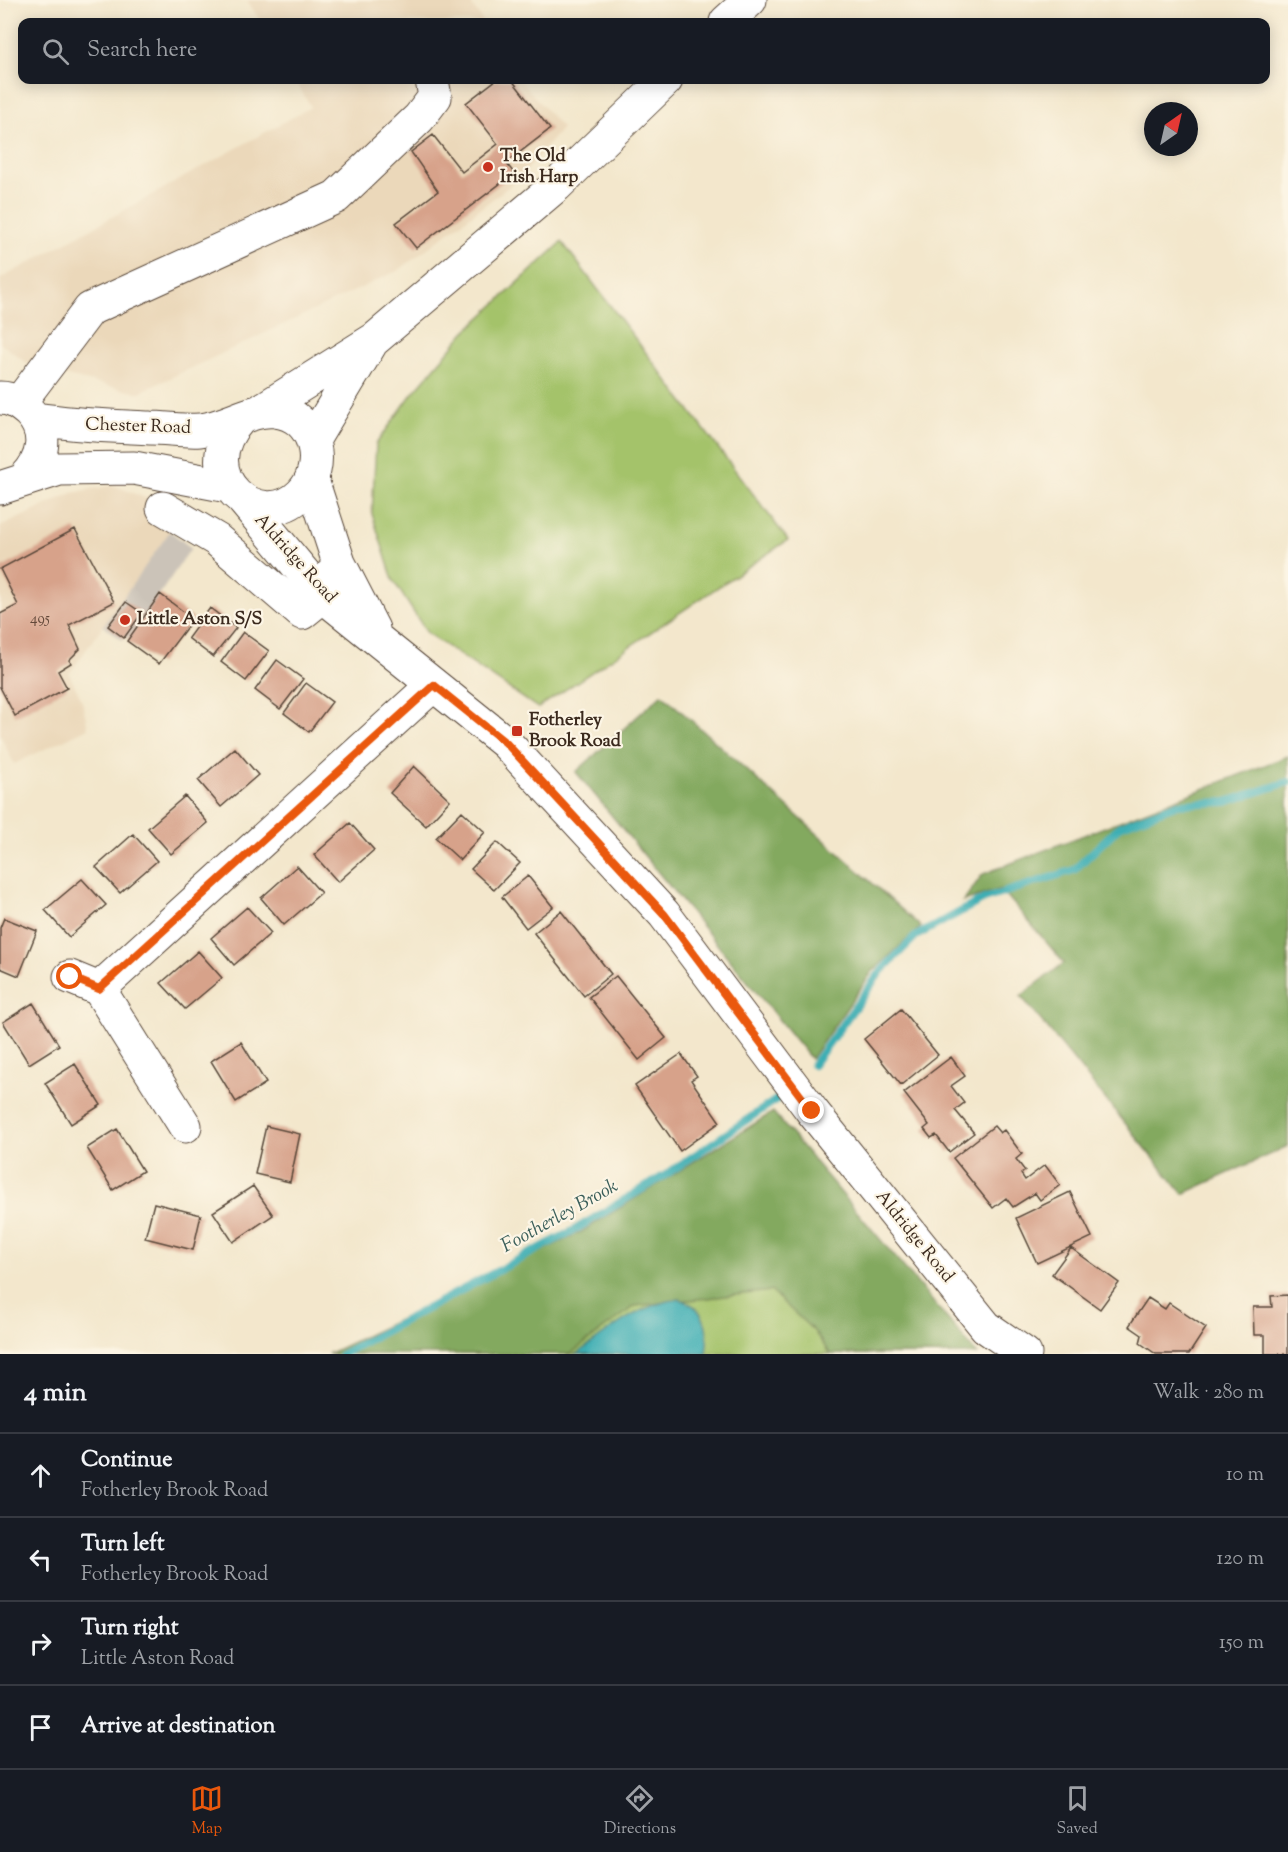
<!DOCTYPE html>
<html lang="en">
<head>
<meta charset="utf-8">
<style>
	body { margin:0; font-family:"Sorts Mill Goudy",serif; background:#242831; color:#f1f3f6 }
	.compass { position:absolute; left:1144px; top:102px; width:54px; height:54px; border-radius:50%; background:#171b24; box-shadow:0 3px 15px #0003; rotate:34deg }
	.stop { position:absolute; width:18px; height:18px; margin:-14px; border:4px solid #ea580c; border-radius:50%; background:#fff }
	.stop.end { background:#ea580c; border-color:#fff; box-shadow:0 2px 6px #0008 }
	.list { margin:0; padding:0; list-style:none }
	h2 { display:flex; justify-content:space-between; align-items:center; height:78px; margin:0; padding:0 24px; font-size:26px }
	h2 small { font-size:20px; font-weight:400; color:#9ea1a6 }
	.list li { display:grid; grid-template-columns:39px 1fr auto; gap:18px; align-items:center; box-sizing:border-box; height:84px; padding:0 24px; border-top:2px solid #363941 }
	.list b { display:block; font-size:22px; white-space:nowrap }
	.list p { margin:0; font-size:20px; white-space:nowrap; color:#9ea1a6 }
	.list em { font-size:20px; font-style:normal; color:#9ea1a6 }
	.icon { flex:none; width:33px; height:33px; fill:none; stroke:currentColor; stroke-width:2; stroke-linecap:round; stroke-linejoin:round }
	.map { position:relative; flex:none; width:1288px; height:1354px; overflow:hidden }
	.search { position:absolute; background:#171b24; box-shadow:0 3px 15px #0003; left:18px; right:18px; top:18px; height:66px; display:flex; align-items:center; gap:15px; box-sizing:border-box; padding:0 21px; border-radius:12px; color:#9ea1a6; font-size:22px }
	.sheet { height:414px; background:#171b24 }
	nav { display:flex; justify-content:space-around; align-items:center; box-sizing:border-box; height:84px; border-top:2px solid #363941; background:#171b24; font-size:16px; color:#9ea1a6 }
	nav a { display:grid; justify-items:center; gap:3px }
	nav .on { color:#ea580c }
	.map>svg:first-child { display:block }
	.built { fill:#ebd8ba }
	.industrial { fill:#cbc3b8 }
	.green { fill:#a4c36b; stroke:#707644; stroke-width:1.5 }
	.forest { fill:#83a95f; stroke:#5f6a3e; stroke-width:1.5 }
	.water { fill:#3caeb4; stroke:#3c6c69; stroke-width:1.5 }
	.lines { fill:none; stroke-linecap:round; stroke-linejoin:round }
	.stream { stroke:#3caeb4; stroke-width:8 }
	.building { fill:#d7a28a }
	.minor-casing { stroke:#574638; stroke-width:35 }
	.major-casing { stroke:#574638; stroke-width:35 }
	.highway-casing { stroke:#574638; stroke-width:35 }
	.minor { stroke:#fff; stroke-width:33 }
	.major { stroke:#fff; stroke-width:33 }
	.highway { stroke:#fff; stroke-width:33 }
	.route { stroke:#ea580c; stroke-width:8 }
	.poi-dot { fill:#c8321e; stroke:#fcf5e5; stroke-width:2 }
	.labels { text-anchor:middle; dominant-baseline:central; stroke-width:4.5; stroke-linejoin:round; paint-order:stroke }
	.number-label { font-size:15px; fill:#624839 }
	.poi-label { font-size:18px; font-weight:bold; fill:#3b2a1e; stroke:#fcf5e5; text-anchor:start }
	.street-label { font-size:18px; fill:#3b2a1e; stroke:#fcf5e5 }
	.water-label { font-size:20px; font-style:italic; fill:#3b5f5a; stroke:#fcf5e5 }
</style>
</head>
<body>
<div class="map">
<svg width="1288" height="1354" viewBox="0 0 1288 1354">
	<rect width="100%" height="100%" fill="#fcf5e5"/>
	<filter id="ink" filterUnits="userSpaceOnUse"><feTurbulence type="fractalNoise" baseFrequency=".0167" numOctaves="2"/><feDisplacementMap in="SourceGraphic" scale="12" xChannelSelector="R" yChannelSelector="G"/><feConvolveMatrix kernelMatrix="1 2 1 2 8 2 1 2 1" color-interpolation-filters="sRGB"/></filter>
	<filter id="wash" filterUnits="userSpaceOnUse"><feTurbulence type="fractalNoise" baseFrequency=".008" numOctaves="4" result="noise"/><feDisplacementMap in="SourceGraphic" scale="24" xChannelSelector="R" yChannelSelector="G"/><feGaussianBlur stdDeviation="1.35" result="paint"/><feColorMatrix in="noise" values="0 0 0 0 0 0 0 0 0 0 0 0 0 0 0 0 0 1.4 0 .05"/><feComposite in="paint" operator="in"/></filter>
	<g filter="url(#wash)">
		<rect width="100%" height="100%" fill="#f3e7cc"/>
		<path class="built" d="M247,0H469L483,22H261Z
			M295,80H520L562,128L520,178L399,270L138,393L34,368L0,343V279L311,107Z
			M113,485L148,499L178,520L69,674L82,701L88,728L14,764L0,734V527L72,493Z"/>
		<path class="industrial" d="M170,531L191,548L131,636L122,640L103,626Z"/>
		<path class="green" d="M562,242L788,540L538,708L427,633L393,580L372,514L376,444L412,394L465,332Z
			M802,1212L943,1354H460Z"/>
		<path class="forest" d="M662,694L921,927L872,972L811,1059L576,772Z
			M1288,756V1146L1183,1194L1021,996L1064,963L1001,889L963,901L983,874Z
			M773,1112L977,1354H830L814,1331L771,1291L635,1306L570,1354H328L581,1232Z"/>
		<path class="water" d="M680,1299C706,1307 710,1329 706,1354H576C608,1332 640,1303 680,1299Z"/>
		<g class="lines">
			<path class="stream" d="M813,1065L881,971L916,936L984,899L1074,870L1120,826L1178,804L1226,802L1288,782
				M342,1354L576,1229L664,1176L785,1094"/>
		</g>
		<g id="blocks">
			<path class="building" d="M496,80H512L550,129L506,163L514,173L416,248L396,223L438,191L411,152L433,135L462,172L498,144L466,103Z
				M75,529L114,602L69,625L80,649L69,660L71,663L58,671L67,688L15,716L0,687V614L18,605L0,569Z
				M160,594L193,619L159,664L127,641Z
				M126,602L142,613L124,638L108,626Z
				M210,608L236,628L213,657L188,638Z
				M243,632L269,651L246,681L221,662Z
				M277,660L303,679L280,709L255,690Z
				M306,683L332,702L309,732L284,713Z
				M235,748L258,775L221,807L198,780Z
				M414,766L450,800L426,826L390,793Z
				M185,796L208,823L171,854L148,828Z
				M462,811L485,832L460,860L436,838Z
				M350,823L374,850L338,882L314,855Z
				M133,834L157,861L120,893L96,867Z
				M497,842L520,863L494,890L471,869Z
				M297,866L321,893L284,925L261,898Z
				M528,876L553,907L526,928L502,897Z
				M82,879L106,905L69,937L45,910Z
				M247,907L271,933L234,965L211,938Z
				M561,911L611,974L584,996L534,933Z
				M4,918L37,931L19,976L0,968V928Z
				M198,951L222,978L185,1009L161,983Z
				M616,976L666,1038L639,1060L589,997Z
				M33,1003L59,1045L29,1064L3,1022Z
				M901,1009L938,1055L901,1085L864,1039Z
				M241,1042L266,1083L236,1102L211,1061Z
				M681,1054L697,1076L691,1080L720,1122L680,1151L635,1086Z
				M951,1057L965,1076L951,1086L964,1103L955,1110L974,1133L949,1152L936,1135L931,1138L924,1129L929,1125L904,1093Z
				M75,1064L101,1105L71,1124L45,1083Z
				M266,1126L300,1134L290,1182L255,1174Z
				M994,1126L1000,1133L1004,1130L1022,1154L1016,1159L1025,1171L1021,1174L1025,1180L1045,1165L1060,1185L1040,1200L1035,1193L1013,1207L1006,1198L993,1208L953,1158Z
				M117,1129L143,1171L113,1190L87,1148Z
				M253,1186L273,1215L233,1242L213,1212Z
				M1070,1192L1092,1237L1037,1263L1016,1218Z
				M154,1203L201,1215L193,1250L145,1238Z
				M1071,1248L1119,1283L1100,1309L1052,1274Z
				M1288,1295V1354H1265V1335H1254L1253,1307H1272L1271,1296Z
				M1148,1298L1165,1309L1169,1303L1206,1328L1189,1354H1156L1140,1343L1142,1335L1129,1326Z"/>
		</g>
	</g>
	<g filter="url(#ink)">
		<use href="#blocks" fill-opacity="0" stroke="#574638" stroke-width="1.5"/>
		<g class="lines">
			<defs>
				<path id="minor" d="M19,403L90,309L336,197L419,118L435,97L432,80
					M163,508L217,540L302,613L323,596L335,569
					M70,977L99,989
					M185,1126L99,989L433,685"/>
				<path id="major" d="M312,480L339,563L373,629
					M244,501L323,596L506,743L664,914L812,1111L986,1327L1025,1354"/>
				<path id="highway" d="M726,22L750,0
					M0,398C12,398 20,404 29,412C49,432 44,459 25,478
					M260,411L375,339L556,186L666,80
					M36,419C74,425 111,426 150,428C166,428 184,431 200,430C225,428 251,408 275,411C316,415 328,467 301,494C261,535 188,476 239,420
					M313,440L370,345
					M0,488L59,469L134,468L228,486"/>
			</defs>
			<use href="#minor" class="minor-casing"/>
			<use href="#major" class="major-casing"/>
			<use href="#highway" class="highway-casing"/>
			<use href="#minor" class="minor"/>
			<use href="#major" class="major"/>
			<use href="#highway" class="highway"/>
		</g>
	</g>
	<g class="lines" filter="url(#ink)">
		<path class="route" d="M70,977L99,989L434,685L506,743L664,914L812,1111"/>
	</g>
	<g class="poi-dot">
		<circle cx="488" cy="167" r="6"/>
		<circle cx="125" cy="620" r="6"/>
		<rect x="511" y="725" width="12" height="12" rx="3"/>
	</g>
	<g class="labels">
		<g class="number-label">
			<text x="40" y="619">495</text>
		</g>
		<g class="poi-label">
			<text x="500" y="157">The Old<tspan x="500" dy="21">Irish Harp</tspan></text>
			<text x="137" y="620">Little Aston S/S</text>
			<text x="529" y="721">Fotherley<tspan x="529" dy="21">Brook Road</tspan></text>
		</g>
		<g class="street-label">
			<text transform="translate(138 427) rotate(2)">Chester Road</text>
			<text transform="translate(295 559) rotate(48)">Aldridge Road</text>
			<text transform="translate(914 1237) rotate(51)">Aldridge Road</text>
		</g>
		<g class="water-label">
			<text transform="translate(560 1217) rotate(-29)">Footherley Brook</text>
		</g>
	</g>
</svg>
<svg class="compass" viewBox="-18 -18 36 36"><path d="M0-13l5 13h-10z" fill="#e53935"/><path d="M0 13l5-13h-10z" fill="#9ea1a6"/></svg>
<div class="stop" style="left:70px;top:977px"></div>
<div class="stop end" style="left:812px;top:1111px"></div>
<div class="search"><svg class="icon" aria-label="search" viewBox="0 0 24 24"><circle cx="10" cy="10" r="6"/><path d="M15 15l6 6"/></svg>Search here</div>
</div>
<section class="sheet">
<h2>4 min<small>Walk · 280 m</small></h2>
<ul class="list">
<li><svg class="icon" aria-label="ahead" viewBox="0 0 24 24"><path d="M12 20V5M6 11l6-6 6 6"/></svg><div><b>Continue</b><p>Fotherley Brook Road</p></div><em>10 m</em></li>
<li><svg class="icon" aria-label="left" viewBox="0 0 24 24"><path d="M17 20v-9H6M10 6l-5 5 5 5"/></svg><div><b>Turn left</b><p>Fotherley Brook Road</p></div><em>120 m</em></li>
<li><svg class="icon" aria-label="right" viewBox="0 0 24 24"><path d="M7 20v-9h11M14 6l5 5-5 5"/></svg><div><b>Turn right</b><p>Little Aston Road</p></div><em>150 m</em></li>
<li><svg class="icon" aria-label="arrive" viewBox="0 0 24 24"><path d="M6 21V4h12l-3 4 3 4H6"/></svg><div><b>Arrive at destination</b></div></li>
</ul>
</section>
<nav>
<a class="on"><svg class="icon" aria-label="map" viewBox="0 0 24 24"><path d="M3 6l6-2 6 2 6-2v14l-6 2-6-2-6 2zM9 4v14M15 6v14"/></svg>Map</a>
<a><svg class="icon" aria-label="directions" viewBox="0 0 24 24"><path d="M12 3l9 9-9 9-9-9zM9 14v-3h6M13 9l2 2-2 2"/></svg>Directions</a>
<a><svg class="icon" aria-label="saved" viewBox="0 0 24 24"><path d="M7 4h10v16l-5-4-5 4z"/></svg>Saved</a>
</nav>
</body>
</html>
